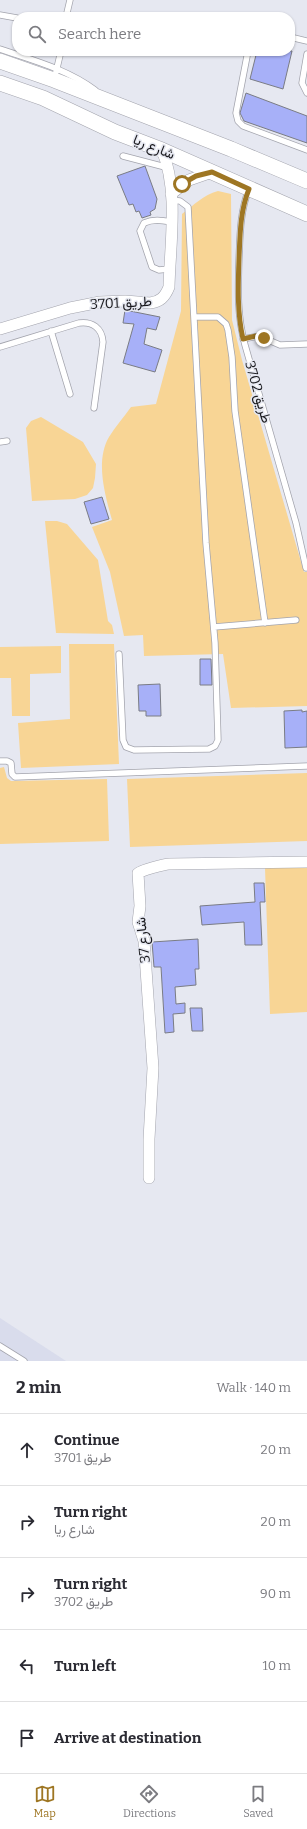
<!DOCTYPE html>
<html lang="en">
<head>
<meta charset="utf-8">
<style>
	body { margin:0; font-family:Bitter,Vazirmatn,serif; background:#f7f7f7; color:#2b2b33 }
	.stop { position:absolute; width:12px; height:12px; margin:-9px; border:3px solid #9e7623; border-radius:50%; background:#fff }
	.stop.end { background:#9e7623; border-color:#fff; box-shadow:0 1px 4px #0008 }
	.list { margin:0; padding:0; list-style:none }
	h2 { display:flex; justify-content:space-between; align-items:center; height:52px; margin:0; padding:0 16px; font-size:17px }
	h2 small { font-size:13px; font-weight:400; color:#7c7c81 }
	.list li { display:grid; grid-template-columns:26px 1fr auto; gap:12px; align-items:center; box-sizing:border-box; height:72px; padding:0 16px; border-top:1px solid #e1e1e2 }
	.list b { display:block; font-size:15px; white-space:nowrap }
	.list p { margin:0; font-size:13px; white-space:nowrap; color:#7c7c81 }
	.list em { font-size:13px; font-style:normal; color:#7c7c81 }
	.icon { flex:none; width:22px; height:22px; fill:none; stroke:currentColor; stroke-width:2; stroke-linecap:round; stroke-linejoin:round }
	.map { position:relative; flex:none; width:307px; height:1361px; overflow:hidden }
	.search { position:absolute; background:#fff; box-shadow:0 1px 3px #0004; left:12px; right:12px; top:12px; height:44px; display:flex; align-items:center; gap:10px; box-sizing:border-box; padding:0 14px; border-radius:16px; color:#7c7c81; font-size:15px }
	.sheet { height:412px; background:#fff }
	nav { display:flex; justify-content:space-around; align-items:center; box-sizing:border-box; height:56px; border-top:1px solid #e1e1e2; background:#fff; font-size:11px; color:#7c7c81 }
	nav a { display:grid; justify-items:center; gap:2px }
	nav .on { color:#9e7623 }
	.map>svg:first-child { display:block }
	.built { fill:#d9dcec }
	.green { fill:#f8d595 }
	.building { fill:#a7b0f8; stroke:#7a7c84 }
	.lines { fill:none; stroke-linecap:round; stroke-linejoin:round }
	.service-casing { stroke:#a3a4ad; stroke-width:7 }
	.minor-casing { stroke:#a3a4ad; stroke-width:12 }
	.secondary-casing { stroke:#a3a4ad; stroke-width:16 }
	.service { stroke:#fff; stroke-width:5.5 }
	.minor { stroke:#fff; stroke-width:11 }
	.secondary { stroke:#fff; stroke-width:15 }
	.route { stroke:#9e7623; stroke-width:5 }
	.labels { text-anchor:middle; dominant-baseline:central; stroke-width:3; stroke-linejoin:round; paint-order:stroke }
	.street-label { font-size:14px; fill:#1a1a1e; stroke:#e6e8f1 }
</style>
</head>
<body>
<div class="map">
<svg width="307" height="1361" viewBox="0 0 307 1361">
	<rect width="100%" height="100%" fill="#e6e8f1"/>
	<path class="built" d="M0,1318L66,1361H0Z"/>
	<path class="green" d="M218,191L231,194L232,320L242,360L304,572H307V706L231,708L223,654L144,656L143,635L124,636L110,572L92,527L112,520C105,495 95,461 109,437C115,427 124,417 131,407L156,404L181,311L182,214C194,205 203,195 218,191Z
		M41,417L83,442L96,464L95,478L93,488L87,495L75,499L32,501L26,428L31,421Z
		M45,521H57L67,524L98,560L108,621L112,625L114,634L56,633Z
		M69,644H114L119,764L21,768L18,723L70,719Z
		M61,646V673L30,674V716H12L11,678H0V647Z
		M4,767L7,778L11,781L107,779L109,841L0,844V768Z
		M307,773V841L130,847L127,779Z
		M265,868H307V1012L270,1014Z"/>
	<path class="building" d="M257,51H292L283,89L250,79Z
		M246,93L307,116V143L244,121L240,113Z
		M145,166L157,199L155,209L150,212L151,215L142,218L139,211L136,212L133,204L129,205L117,176Z
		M125,310L160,317L156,330L147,328L144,344L162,350L155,372L123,363L134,324L123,323Z
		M102,497L109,519L91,524L84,502Z
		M200,659H211L212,685H200Z
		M160,684L161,716H146V711H139L138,685Z
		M302,710V712L307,711V747L285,748L284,711Z
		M254,883H264L265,902H260L262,945H245L244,922L202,925L200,906L255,902Z
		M198,939L199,969H195L196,985L175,987L176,1004L185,1003V1013L173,1014L174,1032L165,1033L161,967H154L152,942Z
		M190,1008H202L203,1031H192Z"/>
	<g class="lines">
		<defs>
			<path id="service" d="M0,15L17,18
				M66,17L70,0
				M290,37L307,41
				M0,49C32,60 67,69 95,90
				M248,51L236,113L238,121L243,126L307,150
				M307,54L302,83L307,93
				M56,72L61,51
				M123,156L169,168
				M249,189C240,211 240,235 239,259C238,289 237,316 245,345L296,523L306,568
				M169,269L159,270L152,267L140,231L144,223C153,219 161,220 171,222
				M194,317H218L226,324L228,330L232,357L235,411L265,623
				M51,331L70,394
				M243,339L259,336L280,345L307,344
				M0,347L79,323C92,321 102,328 103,342L94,408
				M0,442L7,441
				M214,627L296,620
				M119,654L123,740L126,747L134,750L209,749L215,746L218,740L215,643L206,543L188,207L180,201L171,200
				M0,761H7L11,763L12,774L15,777L307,766
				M0,1346L24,1361"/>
			<path id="minor" d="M171,194L189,180L212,172
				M0,329L70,308L100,302L125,301L150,303C160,302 165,297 169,287C170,245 179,190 162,150
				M149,1178V1139L153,1068L144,941L138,922L140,906L138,873C139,871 165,864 169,864L307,862"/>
			<path id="secondary" d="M0,61L54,80L231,149L307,181
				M0,83L43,98L115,132L162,150L307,214"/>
		</defs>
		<use href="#service" class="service-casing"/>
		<use href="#minor" class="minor-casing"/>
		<use href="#secondary" class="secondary-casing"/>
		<use href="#service" class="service"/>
		<use href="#minor" class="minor"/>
		<use href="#secondary" class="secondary"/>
	</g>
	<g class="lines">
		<path class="route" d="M182,184L196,176L212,172L249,189C240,211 240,235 239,259C238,286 237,312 243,339L256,336L264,338"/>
	</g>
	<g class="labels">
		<g class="street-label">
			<text transform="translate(154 147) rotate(22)">شارع ريا</text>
			<text transform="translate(121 303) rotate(-3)">طريق 3701</text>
			<text transform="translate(258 392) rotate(74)">طريق 3702</text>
			<text transform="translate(143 940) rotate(-96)">شارع 37</text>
		</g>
	</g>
</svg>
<div class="stop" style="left:182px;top:184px"></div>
<div class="stop end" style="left:264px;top:338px"></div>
<div class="search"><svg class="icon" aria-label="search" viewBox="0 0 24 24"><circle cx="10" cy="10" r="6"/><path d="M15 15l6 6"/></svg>Search here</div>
</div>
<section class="sheet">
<h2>2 min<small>Walk · 140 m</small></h2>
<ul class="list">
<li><svg class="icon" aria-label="ahead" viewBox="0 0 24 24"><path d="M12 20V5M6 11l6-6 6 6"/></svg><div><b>Continue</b><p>طريق 3701</p></div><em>20 m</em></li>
<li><svg class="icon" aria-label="right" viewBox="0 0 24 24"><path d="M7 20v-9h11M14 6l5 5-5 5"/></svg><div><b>Turn right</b><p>شارع ريا</p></div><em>20 m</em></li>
<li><svg class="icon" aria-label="right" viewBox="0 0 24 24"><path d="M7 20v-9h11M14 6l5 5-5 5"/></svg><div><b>Turn right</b><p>طريق 3702</p></div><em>90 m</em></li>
<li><svg class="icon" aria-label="left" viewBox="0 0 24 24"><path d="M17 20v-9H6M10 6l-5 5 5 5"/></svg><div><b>Turn left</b></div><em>10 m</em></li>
<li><svg class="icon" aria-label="arrive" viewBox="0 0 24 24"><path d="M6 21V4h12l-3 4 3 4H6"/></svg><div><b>Arrive at destination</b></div></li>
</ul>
</section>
<nav>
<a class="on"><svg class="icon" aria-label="map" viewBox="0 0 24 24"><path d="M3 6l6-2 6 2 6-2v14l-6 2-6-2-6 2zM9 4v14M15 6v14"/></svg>Map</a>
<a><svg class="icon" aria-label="directions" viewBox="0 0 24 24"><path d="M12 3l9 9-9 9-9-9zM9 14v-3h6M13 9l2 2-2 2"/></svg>Directions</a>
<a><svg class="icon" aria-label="saved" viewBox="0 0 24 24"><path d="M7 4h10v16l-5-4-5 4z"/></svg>Saved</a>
</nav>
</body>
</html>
